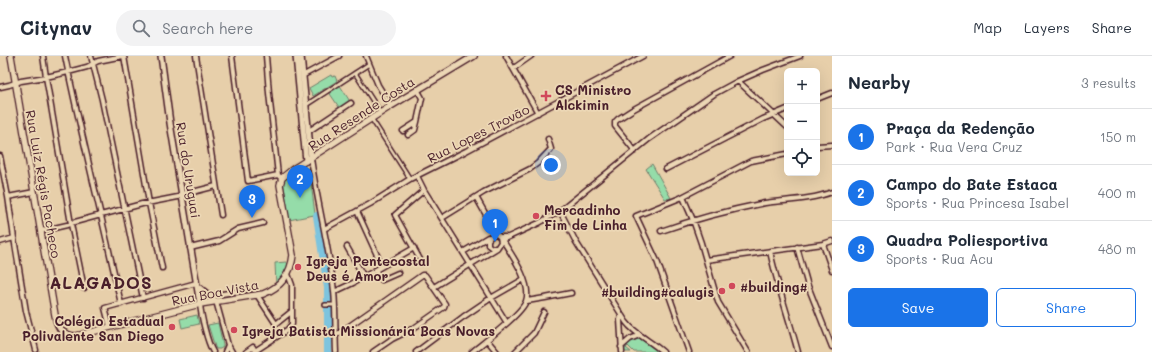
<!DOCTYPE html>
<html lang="en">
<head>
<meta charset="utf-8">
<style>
	body { margin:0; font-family:Mali,sans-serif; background:#f2f2f3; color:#1f2937 }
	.controls { position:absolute; right:12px; top:12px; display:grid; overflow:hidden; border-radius:6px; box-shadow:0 4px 16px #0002 }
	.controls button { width:36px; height:36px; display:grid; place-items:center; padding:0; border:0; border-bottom:1px solid #e0e1e3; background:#fff; color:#1f2937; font:20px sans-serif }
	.you { position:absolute; left:551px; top:109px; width:14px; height:14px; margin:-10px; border:3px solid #fff; border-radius:50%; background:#1a73e8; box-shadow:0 0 0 6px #1a73e833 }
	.badge { display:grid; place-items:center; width:26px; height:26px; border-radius:50%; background:#1a73e8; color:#fff; font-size:13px; font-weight:700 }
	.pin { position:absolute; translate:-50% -33px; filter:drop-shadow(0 1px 2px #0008) }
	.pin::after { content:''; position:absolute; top:21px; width:14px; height:12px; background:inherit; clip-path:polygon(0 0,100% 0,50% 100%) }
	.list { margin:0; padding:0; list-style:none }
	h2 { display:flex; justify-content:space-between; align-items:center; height:52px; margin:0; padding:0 16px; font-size:17px }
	h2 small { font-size:13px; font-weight:400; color:#747a83 }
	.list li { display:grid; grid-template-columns:26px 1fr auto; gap:12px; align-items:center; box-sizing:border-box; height:56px; padding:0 16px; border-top:1px solid #e0e1e3 }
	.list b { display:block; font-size:15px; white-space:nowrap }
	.list p { margin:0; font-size:13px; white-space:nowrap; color:#747a83 }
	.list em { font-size:13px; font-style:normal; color:#747a83 }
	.actions { display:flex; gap:8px; padding:12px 16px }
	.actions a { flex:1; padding:9px 0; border:1px solid #1a73e8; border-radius:6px; text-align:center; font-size:14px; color:#1a73e8 }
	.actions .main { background:#1a73e8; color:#fff }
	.icon { flex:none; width:22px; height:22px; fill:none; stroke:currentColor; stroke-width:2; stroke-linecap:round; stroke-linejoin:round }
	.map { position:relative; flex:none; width:832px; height:296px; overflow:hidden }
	header { display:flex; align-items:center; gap:24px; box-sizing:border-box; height:56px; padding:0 20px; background:#fff; border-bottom:1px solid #e0e1e3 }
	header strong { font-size:19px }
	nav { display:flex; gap:22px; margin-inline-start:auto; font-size:14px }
	.search { width:280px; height:36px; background:#f2f2f3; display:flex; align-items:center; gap:10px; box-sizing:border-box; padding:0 14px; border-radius:22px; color:#747a83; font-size:15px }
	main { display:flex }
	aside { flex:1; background:#fff }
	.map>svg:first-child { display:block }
	.green { fill:#95dca9; stroke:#707e6a }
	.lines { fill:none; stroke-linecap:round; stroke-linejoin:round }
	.river { stroke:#7dc4de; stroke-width:8 }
	.pedestrian-casing { stroke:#4a1f2b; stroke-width:6 }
	.minor-casing { stroke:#4a1f2b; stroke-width:7 }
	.tertiary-casing { stroke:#4a1f2b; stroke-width:8 }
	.secondary-casing { stroke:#4a1f2b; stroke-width:8 }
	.pedestrian { stroke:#ecd7b5; stroke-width:3 }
	.minor { stroke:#ecd7b5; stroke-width:4 }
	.tertiary { stroke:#ecd7b5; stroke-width:5 }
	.secondary { stroke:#ecd7b5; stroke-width:5.5 }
	.poi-dot { fill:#d1495b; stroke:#ecd7b5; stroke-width:1.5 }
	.labels { text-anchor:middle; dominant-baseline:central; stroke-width:3.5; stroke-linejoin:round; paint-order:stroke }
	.poi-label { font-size:13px; font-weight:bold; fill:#4a1f2b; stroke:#ecd7b5; text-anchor:start }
	.street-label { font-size:13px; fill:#4a1f2b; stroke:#ecd7b5 }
	.district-label { font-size:17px; font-weight:bold; letter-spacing:1px; fill:#4a1f2b; stroke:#ecd7b5 }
</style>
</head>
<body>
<header>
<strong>Citynav</strong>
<div class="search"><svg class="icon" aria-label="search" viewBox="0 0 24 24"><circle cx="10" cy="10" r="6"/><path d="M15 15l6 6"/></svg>Search here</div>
<nav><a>Map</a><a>Layers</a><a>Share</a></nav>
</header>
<main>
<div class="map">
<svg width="832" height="296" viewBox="0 0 832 296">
	<rect width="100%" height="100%" fill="#e7cfaa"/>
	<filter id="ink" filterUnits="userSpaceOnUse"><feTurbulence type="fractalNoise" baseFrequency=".025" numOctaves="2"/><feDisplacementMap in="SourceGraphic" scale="8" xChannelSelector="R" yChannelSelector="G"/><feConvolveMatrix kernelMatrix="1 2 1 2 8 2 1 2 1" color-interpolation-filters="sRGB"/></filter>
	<g filter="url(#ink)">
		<path class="green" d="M331,19L332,21L335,20L337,25L313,40L309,32Z
			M339,28L351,47L341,54L328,35Z
			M652,108L671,142L665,143L646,113Z
			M309,112L315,158L314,159L289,164L283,124L286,121Z
			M286,206L289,209L290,211L276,229L275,207Z
			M197,259L199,268L182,272L180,263Z
			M218,267L223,289V291L220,293H216L215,291L208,269Z
			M637,283L642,284L658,296H634L628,290L626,292L631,296H624C625,288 631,286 637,283Z"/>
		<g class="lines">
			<path class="river" d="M317,160L328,232V296"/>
			<defs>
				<path id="pedestrian" d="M355,17L380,56
					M306,49L369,8
					M371,62L410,123
					M325,249H334"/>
				<path id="minor" d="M43,0L46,21L71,168L84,232
					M65,0C82,83 103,165 121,248
					M91,0L102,44L143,242
					M124,0L149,147L162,212
					M196,0L221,159
					M232,0L248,125L278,119
					M266,0L269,37L278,119L280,121
					M366,0L378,29L391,50
					M506,0L538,57
					M514,12L531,0
					M304,19L339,0
					M738,25L787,71
					M0,31L9,29L21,25L46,21L68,16L87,11L98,5L123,0
					M817,43L832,37
					M309,75L351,47
					M403,75L417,66L422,42L417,33
					M408,79L415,74L417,66
					M817,90L832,89
					M635,95L615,70V66L618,63L632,54L730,0
					M0,100L8,141L14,182L26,255L36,294
					M311,102C317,146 329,190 334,235C336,255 335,276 336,296
					M666,113L763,63L787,53
					M417,120L424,134L507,267
					M8,141L34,136
					M476,141L494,173V176L492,179
					M683,141L693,164L701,187L718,246L748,296
					M357,155L382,210
					M560,155L576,186L626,266C636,279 651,285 663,296
					M442,162L484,136L530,113L538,107L551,93L548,83
					M324,173L370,148L410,123L466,95L643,0
					M41,175L67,169L75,166L142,148L178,141L185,138L216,130
					M661,175C695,163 730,154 765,147C787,144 811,144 832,136
					M500,181L501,186L497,192H492L488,189V184L492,179L496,178L500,181H506
					M502,184L539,167L560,155L649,83L714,38L738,25L763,14L800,0
					M0,186L14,182
					M823,188L832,214
					M347,191L364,221
					M797,191L808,230L832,291
					M190,192L219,185L238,173L263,167
					M770,195C777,229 789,262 798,296
					M463,196L488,181
					M706,204L823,188L832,185
					M422,207L395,159L424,134
					M375,214L382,224L398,217
					M434,231L497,192
					M334,236L353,227L414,192
					M257,239L276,268L291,256
					M210,240L252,233
					M216,245L228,289L232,296
					M527,245L545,242L571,237
					M200,248C201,259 207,286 213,296
					M621,259L620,264L622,296
					M110,271L105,252L196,227
					M335,280L422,219H425L445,248L444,251L414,272L392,283L373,296
					M487,284L497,296
					M621,291L630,283L640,279
					M225,296L228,289
					M246,296L253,291L255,295L287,274L292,268V229L288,218
					M416,296L463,261L491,242L524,223
					M472,296C484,286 522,258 526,245C532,229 514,202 505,188L502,185
					M515,296L534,277L544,256
					M689,296L657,205L636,160L680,142L751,105L787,98"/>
				<path id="tertiary" d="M161,0L170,67L200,248
					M296,0L306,105
					M301,0L311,102
					M197,230L216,245"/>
				<path id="secondary" d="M11,0L55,259C57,271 63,280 76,280L200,248L263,238C281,231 291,218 293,199L280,129L282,122L293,113L391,50L474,0"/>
			</defs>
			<use href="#pedestrian" class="pedestrian-casing"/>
			<use href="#minor" class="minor-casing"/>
			<use href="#tertiary" class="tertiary-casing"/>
			<use href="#secondary" class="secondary-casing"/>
			<use href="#pedestrian" class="pedestrian"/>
			<use href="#minor" class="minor"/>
			<use href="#tertiary" class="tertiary"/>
			<use href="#secondary" class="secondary"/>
		</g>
	</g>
	<g class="poi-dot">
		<path d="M544 34h4v4h4v4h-4v4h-4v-4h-4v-4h4z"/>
		<circle cx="536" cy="160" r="4"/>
		<circle cx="298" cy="211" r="4"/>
		<circle cx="732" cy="230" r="4"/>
		<circle cx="722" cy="235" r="4"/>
		<circle cx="172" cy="271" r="4"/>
		<circle cx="234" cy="274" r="4"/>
	</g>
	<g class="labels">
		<g class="poi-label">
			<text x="555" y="33">CS Ministro<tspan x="555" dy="15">Alckimin</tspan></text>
			<text x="544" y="153">Mercadinho<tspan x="544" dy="15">Fim de Linha</tspan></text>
			<text x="306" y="204">Igreja Pentecostal<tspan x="306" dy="15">Deus é Amor</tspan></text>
			<text x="740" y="230">#building#</text>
			<text x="714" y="235" text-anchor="end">#building#calugis</text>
			<text x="164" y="264" text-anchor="end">Colégio Estadual<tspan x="164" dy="15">Polivalente San Diego</tspan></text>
			<text x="242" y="274">Igreja Batista Missionária Boas Novas</text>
		</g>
		<g class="street-label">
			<text transform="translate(361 57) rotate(-33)">Rua Resende Costa</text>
			<text transform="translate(478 77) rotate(-27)">Rua Lopes Trovão</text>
			<text transform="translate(189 114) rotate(81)">Rua do Uruguai</text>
			<text transform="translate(44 128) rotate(80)">Rua Luiz Régis Pacheco</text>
			<text transform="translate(215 236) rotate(-11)">Rua Boa Vista</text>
		</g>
		<g class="district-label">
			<text x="101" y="226">ALAGADOS</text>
		</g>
	</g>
</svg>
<div class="controls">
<button>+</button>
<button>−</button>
<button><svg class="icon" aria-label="locate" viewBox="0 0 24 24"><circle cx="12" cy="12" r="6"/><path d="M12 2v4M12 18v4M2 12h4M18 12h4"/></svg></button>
</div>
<div class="you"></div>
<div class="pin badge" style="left:495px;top:186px">1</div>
<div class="pin badge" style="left:300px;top:142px">2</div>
<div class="pin badge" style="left:252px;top:162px">3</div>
</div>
<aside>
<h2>Nearby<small>3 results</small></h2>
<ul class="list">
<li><span class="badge">1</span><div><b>Praça da Redenção</b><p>Park · Rua Vera Cruz</p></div><em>150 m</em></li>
<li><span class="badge">2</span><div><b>Campo do Bate Estaca</b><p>Sports · Rua Princesa Isabel</p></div><em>400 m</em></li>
<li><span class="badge">3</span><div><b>Quadra Poliesportiva</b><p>Sports · Rua Acu</p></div><em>480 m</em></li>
</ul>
<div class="actions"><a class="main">Save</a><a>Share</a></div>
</aside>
</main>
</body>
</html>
